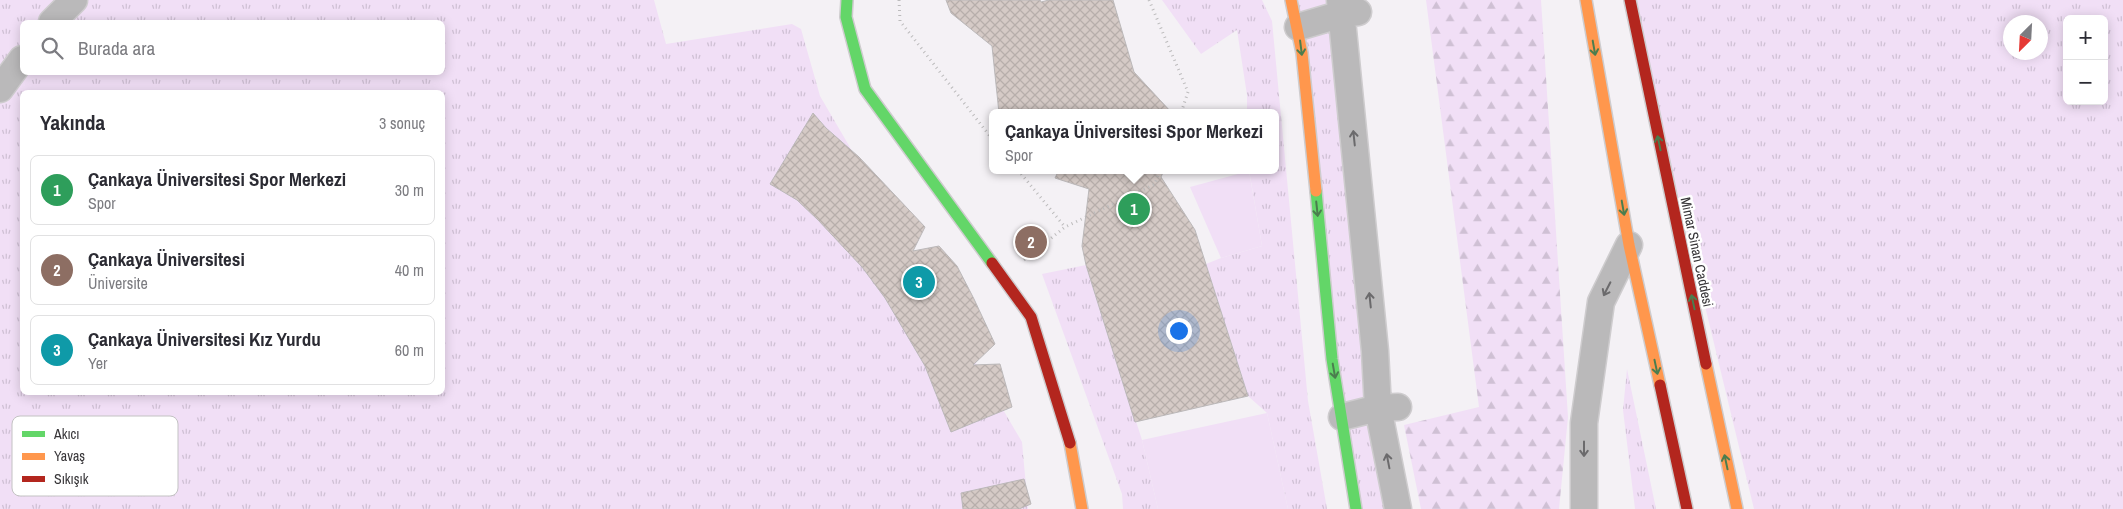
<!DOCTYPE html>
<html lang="tr">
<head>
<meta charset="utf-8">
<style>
	body { margin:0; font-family:"Archivo Narrow",sans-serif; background:#f2f2f3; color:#2b2b33 }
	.controls { position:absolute; right:15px; top:15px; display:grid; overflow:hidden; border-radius:8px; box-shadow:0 2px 12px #0003 }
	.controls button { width:45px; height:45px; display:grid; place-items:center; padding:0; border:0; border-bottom:1px solid #e1e1e2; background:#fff; color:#2b2b33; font:25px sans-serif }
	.compass { position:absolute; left:2003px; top:15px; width:45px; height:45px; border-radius:50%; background:#fff; box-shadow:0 2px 12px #0003; rotate:204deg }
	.you { position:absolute; left:1178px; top:330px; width:18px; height:18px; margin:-12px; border:4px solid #fff; border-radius:50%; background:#1a73e8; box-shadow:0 0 0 8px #1a73e833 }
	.badge { display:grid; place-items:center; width:32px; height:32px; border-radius:50%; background:#1a73e8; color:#fff; font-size:16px; font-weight:700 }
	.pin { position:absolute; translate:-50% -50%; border:2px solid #fff; box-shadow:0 1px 5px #0006 }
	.popup { position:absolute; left:989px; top:109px; width:290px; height:65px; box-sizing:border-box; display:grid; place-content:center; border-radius:8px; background:#fff; filter:drop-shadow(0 1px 4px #0005); font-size:16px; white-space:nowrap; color:#7c7c81 }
	.popup b { font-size:19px; color:#2b2b33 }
	.popup::after { content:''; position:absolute; left:50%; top:100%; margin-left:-10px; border:10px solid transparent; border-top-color:#fff }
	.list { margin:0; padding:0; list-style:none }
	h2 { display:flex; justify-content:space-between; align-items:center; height:65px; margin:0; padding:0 20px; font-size:21px }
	h2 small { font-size:16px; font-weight:400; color:#7c7c81 }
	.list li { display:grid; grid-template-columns:32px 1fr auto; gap:15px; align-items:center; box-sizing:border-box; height:70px; margin:0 10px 10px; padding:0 10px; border:1px solid #e1e1e2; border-radius:8px }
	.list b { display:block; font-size:19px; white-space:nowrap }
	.list p { margin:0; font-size:16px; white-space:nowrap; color:#7c7c81 }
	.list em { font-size:16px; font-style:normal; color:#7c7c81 }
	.icon { flex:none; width:28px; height:28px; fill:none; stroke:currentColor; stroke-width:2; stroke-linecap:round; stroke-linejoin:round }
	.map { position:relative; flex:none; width:2123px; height:509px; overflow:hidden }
	.search { position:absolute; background:#fff; box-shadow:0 2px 12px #0003; left:20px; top:20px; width:425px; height:55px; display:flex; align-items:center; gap:12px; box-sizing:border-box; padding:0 18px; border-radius:8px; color:#7c7c81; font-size:19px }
	.panel { position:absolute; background:#fff; box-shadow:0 2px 12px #0003; left:20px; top:90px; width:425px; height:305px; border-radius:8px }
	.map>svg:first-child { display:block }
	.grass { fill:url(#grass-tufts); fill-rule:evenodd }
	.forest { fill:url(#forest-firs) }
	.pitch { fill:#f1dff6 }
	.building { fill:url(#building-cross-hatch); stroke:#bbb8b9 }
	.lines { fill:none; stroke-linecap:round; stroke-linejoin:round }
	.street-casing { stroke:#ceccce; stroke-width:29 }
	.fast-casing { stroke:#ceccce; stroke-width:14 }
	.slow-casing { stroke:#ceccce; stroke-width:14 }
	.jam-casing { stroke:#ceccce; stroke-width:14 }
	.path { stroke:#bcbbbc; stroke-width:3; stroke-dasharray:1 4; stroke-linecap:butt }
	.street { stroke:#bab9ba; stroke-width:26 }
	.fast { stroke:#63d668; stroke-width:11 }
	.slow { stroke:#ff974d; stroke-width:11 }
	.jam { stroke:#b3261e; stroke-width:11 }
	.oneway { stroke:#4b7d4e }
	.oneway2 { stroke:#6b6a6c }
	.labels { text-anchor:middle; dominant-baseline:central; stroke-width:5; stroke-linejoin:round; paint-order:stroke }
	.street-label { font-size:14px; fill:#373538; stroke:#fff }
	.key { fill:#fff; stroke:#c3c2c3; stroke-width:1 }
	.key-label { font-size:14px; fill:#373538 }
</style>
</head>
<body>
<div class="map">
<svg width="2123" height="509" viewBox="0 0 2123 509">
	<defs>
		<pattern id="grass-tufts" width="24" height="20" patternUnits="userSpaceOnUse" patternTransform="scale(1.25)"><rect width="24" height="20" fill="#f1dff6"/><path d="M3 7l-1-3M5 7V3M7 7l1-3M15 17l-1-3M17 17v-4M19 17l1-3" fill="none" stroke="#cfc0d4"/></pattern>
		<pattern id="forest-firs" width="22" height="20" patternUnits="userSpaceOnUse" patternTransform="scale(1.25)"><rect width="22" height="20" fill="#f1dff6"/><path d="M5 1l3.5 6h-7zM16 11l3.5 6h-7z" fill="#cfc0d4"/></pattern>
		<pattern id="building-cross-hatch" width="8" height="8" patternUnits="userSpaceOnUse" patternTransform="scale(1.25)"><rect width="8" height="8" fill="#d5cac6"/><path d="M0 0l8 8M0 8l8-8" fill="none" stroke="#b7aeab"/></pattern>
	</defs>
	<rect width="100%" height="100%" fill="#f4f1f5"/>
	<path class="grass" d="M0,0H654L666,44L792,24L801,29L820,96L1022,442L1028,509H0ZM22,22H442V72H22ZM22,92H442V392H22Z
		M1162,0H1262L1272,21L1308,401L1327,509H1288L1267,413L1248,396L1206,264L1221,258L1262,246L1249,170H1275V113H1247V95L1237,30L1201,54Z
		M1291,0H1340L1398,509H1356Z
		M1636,0H2123V509H1754L1668,153ZM2067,19H2104V101H2067ZM2010,22H2040V52H2010Z
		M1086,265L1142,440L1158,509H1123L1122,494L1042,274Z
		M1627,369L1656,509H1635L1623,410Z"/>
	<path class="forest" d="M1426,0H1541L1568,417L1559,509H1421L1404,425L1479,407Z"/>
	<path class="pitch" d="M1249,171L1262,246L1221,258L1190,187Z
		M1267,413L1288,509H1158L1142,440Z"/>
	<path class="building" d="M946,0H1040L1041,2L1049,0H1113L1134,72L1172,113H999L992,46L951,13Z
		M813,113L826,128L859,157L925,227L913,251L939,246L957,266L974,299L995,344L973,365L1000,364L1012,407L951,432L925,366L885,298L862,267L818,220L797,200L770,184Z
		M1059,170H1164L1161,177L1195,230L1248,396L1135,422L1086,265L1082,246L1089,189L1055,178Z
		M1024,479L1031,504L1019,509H963L961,493Z"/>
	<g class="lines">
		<defs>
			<path id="street" d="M1340,0L1375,351L1378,408L1398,509
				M52,22L74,0
				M1298,27L1342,14L1358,12
				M0,89L22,59
				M1342,417L1378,408L1398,407
				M1584,509V423L1601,302L1629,245"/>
			<path id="fast" d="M847,0L846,17L865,89L992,263
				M1316,191L1332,359L1356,509"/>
			<path id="slow" d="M1291,0L1302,53L1316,191
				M1586,0L1629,245L1660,385
				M1706,364L1737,509
				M1070,443L1082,509"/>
			<path id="jam" d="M1630,0L1706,364
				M992,263L1031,317L1070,443
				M1660,385L1687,509"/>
		</defs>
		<use href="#street" class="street-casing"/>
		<use href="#fast" class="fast-casing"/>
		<use href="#slow" class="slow-casing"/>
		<use href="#jam" class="jam-casing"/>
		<path class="path" d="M899,0L900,21L993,140
			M1149,0L1188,92L1181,113
			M1018,170L1065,227
			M1024,260L1065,227L1155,184L1160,170"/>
		<use href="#street" class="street"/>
		<use href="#fast" class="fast"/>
		<use href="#slow" class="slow"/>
		<use href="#jam" class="jam"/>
	</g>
	<defs><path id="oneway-shaft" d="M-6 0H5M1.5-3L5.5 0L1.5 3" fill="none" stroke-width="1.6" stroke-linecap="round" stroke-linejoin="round" transform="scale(1.25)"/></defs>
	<g class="oneway">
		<use href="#oneway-shaft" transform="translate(1301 48) rotate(83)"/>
		<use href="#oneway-shaft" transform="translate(1594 48) rotate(80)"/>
		<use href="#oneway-shaft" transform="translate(1659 143) rotate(-102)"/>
		<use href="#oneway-shaft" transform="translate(1623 208) rotate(80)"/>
		<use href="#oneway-shaft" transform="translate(1317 209) rotate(84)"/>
		<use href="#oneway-shaft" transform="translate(1693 302) rotate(-102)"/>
		<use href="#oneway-shaft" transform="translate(1656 367) rotate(78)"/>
		<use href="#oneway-shaft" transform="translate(1334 371) rotate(80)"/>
		<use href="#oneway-shaft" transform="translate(1726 462) rotate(-102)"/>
	</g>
	<g class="oneway2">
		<use href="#oneway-shaft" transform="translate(1354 138) rotate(-96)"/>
		<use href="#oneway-shaft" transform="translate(1607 289) rotate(117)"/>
		<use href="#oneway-shaft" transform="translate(1370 300) rotate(-96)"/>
		<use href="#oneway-shaft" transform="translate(1584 449) rotate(90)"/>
		<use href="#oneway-shaft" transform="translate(1388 461) rotate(-101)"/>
	</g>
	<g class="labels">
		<g class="street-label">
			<text transform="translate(1697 252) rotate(78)">Mimar Sinan Caddesi</text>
		</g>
	</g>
	<rect x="12" y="416" width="166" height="80" rx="8" class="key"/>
	<rect x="22" y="431" width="23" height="6" fill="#63d668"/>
	<rect x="22" y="453" width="23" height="7" fill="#ff974d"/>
	<rect x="22" y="476" width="23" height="6" fill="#b3261e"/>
	<g class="key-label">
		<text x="54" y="439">Akıcı</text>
		<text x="54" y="461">Yavaş</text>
		<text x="54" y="484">Sıkışık</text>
	</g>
</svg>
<div class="controls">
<button>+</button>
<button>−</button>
</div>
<svg class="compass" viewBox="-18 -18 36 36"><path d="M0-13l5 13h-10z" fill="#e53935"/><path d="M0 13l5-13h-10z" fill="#7c7c81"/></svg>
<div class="you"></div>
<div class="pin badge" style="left:1134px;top:209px;background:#2e9e5b">1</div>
<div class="popup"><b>Çankaya Üniversitesi Spor Merkezi</b>Spor</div>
<div class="pin badge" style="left:1031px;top:242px;background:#8d6e63">2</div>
<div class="pin badge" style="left:919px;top:282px;background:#0f9aa8">3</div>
<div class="search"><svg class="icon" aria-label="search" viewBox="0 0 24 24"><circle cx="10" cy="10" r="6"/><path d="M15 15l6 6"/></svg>Burada ara</div>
<section class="panel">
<h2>Yakında<small>3 sonuç</small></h2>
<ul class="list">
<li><span class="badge" style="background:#2e9e5b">1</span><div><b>Çankaya Üniversitesi Spor Merkezi</b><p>Spor</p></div><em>30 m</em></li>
<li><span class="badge" style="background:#8d6e63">2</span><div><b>Çankaya Üniversitesi</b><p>Üniversite</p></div><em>40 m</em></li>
<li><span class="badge" style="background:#0f9aa8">3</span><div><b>Çankaya Üniversitesi Kız Yurdu</b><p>Yer</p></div><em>60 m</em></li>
</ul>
</section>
</div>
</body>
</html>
